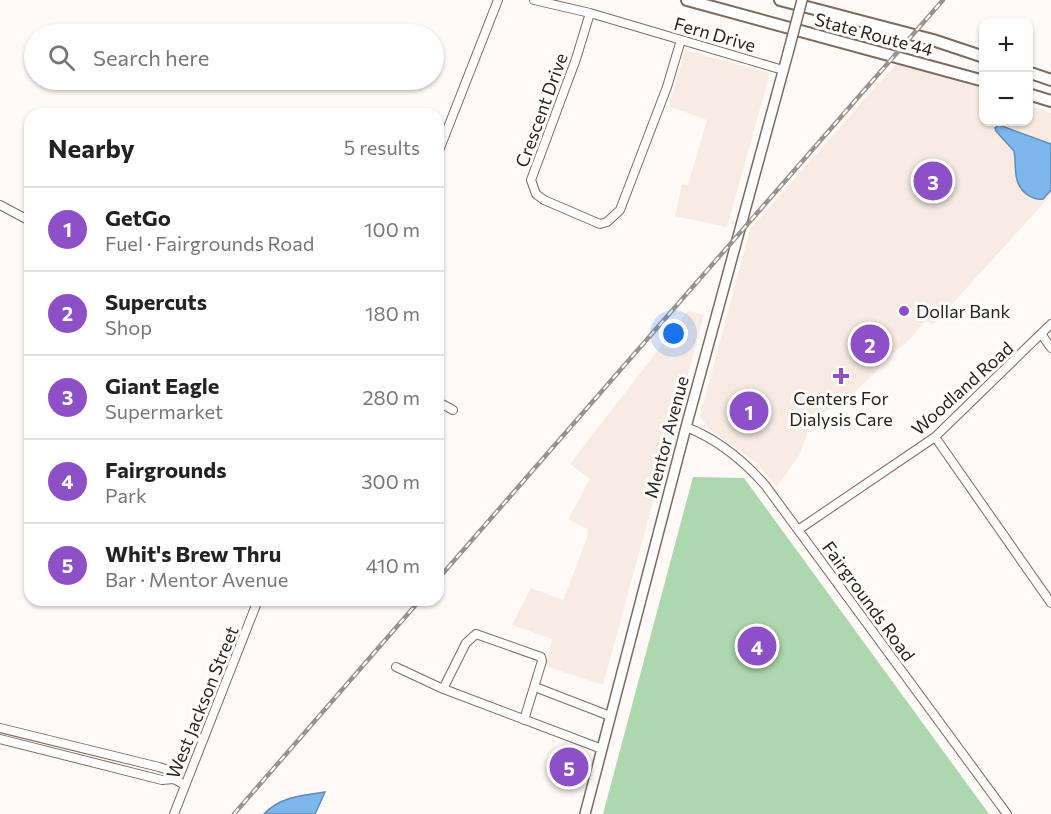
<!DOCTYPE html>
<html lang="en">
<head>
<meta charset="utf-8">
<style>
	body { margin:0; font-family:Commissioner,sans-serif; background:#f6f6f6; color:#222 }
	.controls { position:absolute; right:18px; top:18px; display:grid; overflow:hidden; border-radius:12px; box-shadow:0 2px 4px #0004 }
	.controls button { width:54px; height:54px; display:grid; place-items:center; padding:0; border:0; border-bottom:2px solid #e0e0e0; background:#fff; color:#222; font:30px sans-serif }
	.you { position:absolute; left:674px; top:334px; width:21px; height:21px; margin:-15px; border:4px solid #fff; border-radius:50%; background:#1a73e8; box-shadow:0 0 0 9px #1a73e833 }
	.badge { display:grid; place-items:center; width:39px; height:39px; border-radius:50%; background:#8d50c6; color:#fff; font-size:20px; font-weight:700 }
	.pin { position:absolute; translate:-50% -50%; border:3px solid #fff; box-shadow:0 2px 6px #0006 }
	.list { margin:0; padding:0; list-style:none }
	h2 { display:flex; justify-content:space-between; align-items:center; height:78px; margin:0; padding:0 24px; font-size:26px }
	h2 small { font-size:20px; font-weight:400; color:#767676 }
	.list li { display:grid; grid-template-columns:39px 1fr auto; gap:18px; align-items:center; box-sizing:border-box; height:84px; padding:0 24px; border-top:2px solid #e0e0e0 }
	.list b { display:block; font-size:22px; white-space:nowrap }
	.list p { margin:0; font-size:20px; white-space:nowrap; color:#767676 }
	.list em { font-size:20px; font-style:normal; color:#767676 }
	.icon { flex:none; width:33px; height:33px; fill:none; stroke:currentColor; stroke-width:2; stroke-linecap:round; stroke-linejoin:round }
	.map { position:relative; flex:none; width:1051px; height:814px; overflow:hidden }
	.search { position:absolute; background:#fff; box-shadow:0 2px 4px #0004; left:24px; top:24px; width:420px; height:66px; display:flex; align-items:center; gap:15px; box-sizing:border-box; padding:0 21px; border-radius:33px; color:#767676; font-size:22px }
	.panel { position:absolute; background:#fff; box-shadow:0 2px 4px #0004; left:24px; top:108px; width:420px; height:498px; border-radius:18px }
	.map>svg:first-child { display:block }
	.built { fill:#f8ebe4 }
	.green { fill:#add8ad }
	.water { fill:#7cb7ed; stroke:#648aaf; stroke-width:1.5 }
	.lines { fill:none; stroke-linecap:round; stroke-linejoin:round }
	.minor-casing { stroke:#7e695d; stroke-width:10 }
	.major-casing { stroke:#7e695d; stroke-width:12 }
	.highway-casing { stroke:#7e695d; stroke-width:14 }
	.minor { stroke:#fff; stroke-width:8 }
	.major { stroke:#fff; stroke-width:9 }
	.highway { stroke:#fff; stroke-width:10 }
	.rail-casing { stroke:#98918d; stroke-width:4.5 }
	.rail { stroke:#fff; stroke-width:2; stroke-dasharray:7; stroke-linecap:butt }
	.major-bridge-casing { stroke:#7e695d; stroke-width:12; stroke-linecap:butt }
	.major-bridge { stroke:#fff; stroke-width:9 }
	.poi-dot { fill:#8d50c6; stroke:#fff; stroke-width:2 }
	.labels { text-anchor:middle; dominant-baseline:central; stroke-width:6; stroke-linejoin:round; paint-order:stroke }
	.street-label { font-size:18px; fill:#2b221d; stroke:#fff }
	.poi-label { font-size:18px; fill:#2b221d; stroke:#fff; text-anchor:start }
</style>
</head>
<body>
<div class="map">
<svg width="1051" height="814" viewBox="0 0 1051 814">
	<rect width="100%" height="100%" fill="#fff9f7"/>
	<path class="built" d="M685,50L770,73L727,227L675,216L682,184L688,185L707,120L669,106Z
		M896,64L983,89L984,122H1028L1029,105L1051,113V195L934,324L925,321L911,338L884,361L872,376L850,396L825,412L814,414L800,454L777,487L757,463L708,428L700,416L750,229Z
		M688,311L704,315L603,685L546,666L552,639L512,625L531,588L563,600L587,538L588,529L568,519L590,479L570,464Z"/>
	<path class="green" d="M693,477L744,478L989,814H603Z"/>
	<path class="water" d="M999,125L1051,144V190L1043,199C1036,200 1031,198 1025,193C1012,181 1017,166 1014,151L996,131L995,128Z
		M325,792L315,814H264C279,797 303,795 325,792Z"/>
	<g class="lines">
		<defs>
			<path id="minor" d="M534,0L590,13L783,70
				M590,13L576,59L531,180L536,194L544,200L600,224L607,222L620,210L667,87L681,40
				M438,153L498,0
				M0,205L30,221
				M1042,335L1051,348
				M438,402L453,410
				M686,427C717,439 743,460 765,485L1007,814
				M935,437L1051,603
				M798,530L935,437L1051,324
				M396,667L441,688L602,749
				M535,687L610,716
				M443,689L466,643L476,634L541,657L542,661L524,720
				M0,728L159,767L168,770L174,779
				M0,739L162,780L174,779L185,785
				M174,814L258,600"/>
			<path id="major" d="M585,814L686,427L788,53"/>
			<path id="highway" d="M687,0L984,81
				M780,0L933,40L984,57
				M1028,72L1051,80
				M1028,94L1051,101"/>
		</defs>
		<use href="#minor" class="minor-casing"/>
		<use href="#major" class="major-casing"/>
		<use href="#highway" class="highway-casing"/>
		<use href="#minor" class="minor"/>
		<use href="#major" class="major"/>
		<use href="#highway" class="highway"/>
		<defs>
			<path id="rail" d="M438,579L943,0
				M234,814L420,600"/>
		</defs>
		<use href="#rail" class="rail-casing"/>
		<use href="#rail" class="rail"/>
		<defs>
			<path id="major-bridge" d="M788,53L802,0"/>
		</defs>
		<use href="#major-bridge" class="major-bridge-casing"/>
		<use href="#major-bridge" class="major-bridge"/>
	</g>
	<g class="poi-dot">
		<circle cx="904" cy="311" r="6"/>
		<path d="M838 367h6v6h6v6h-6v6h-6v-6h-6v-6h6z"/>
	</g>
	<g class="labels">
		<g class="street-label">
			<text transform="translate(715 34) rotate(16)">Fern Drive</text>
			<text transform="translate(874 34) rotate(15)">State Route 44</text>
			<text transform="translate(541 110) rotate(-70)">Crescent Drive</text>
			<text transform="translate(962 388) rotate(-42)">Woodland Road</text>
			<text transform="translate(666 437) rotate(-75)">Mentor Avenue</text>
			<text transform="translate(869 601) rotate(54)">Fairgrounds Road</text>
			<text transform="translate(202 702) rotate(-68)">West Jackson Street</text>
		</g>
		<g class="poi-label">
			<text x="916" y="311">Dollar Bank</text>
			<text x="841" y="398" text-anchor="middle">Centers For<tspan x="841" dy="21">Dialysis Care</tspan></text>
		</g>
	</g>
</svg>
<div class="controls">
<button>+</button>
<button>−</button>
</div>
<div class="you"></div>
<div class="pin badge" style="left:749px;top:411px">1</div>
<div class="pin badge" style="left:870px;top:344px">2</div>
<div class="pin badge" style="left:933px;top:181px">3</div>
<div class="pin badge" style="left:757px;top:646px">4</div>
<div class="pin badge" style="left:569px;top:767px">5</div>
<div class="search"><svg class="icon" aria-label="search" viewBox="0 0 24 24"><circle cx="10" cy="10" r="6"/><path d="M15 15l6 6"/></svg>Search here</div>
<section class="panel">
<h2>Nearby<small>5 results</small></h2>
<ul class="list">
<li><span class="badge">1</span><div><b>GetGo</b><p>Fuel · Fairgrounds Road</p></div><em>100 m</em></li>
<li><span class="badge">2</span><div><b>Supercuts</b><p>Shop</p></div><em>180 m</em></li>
<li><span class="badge">3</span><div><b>Giant Eagle</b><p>Supermarket</p></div><em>280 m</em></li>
<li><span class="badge">4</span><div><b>Fairgrounds</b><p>Park</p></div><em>300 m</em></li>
<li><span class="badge">5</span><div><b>Whit's Brew Thru</b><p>Bar · Mentor Avenue</p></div><em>410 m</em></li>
</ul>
</section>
</div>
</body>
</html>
